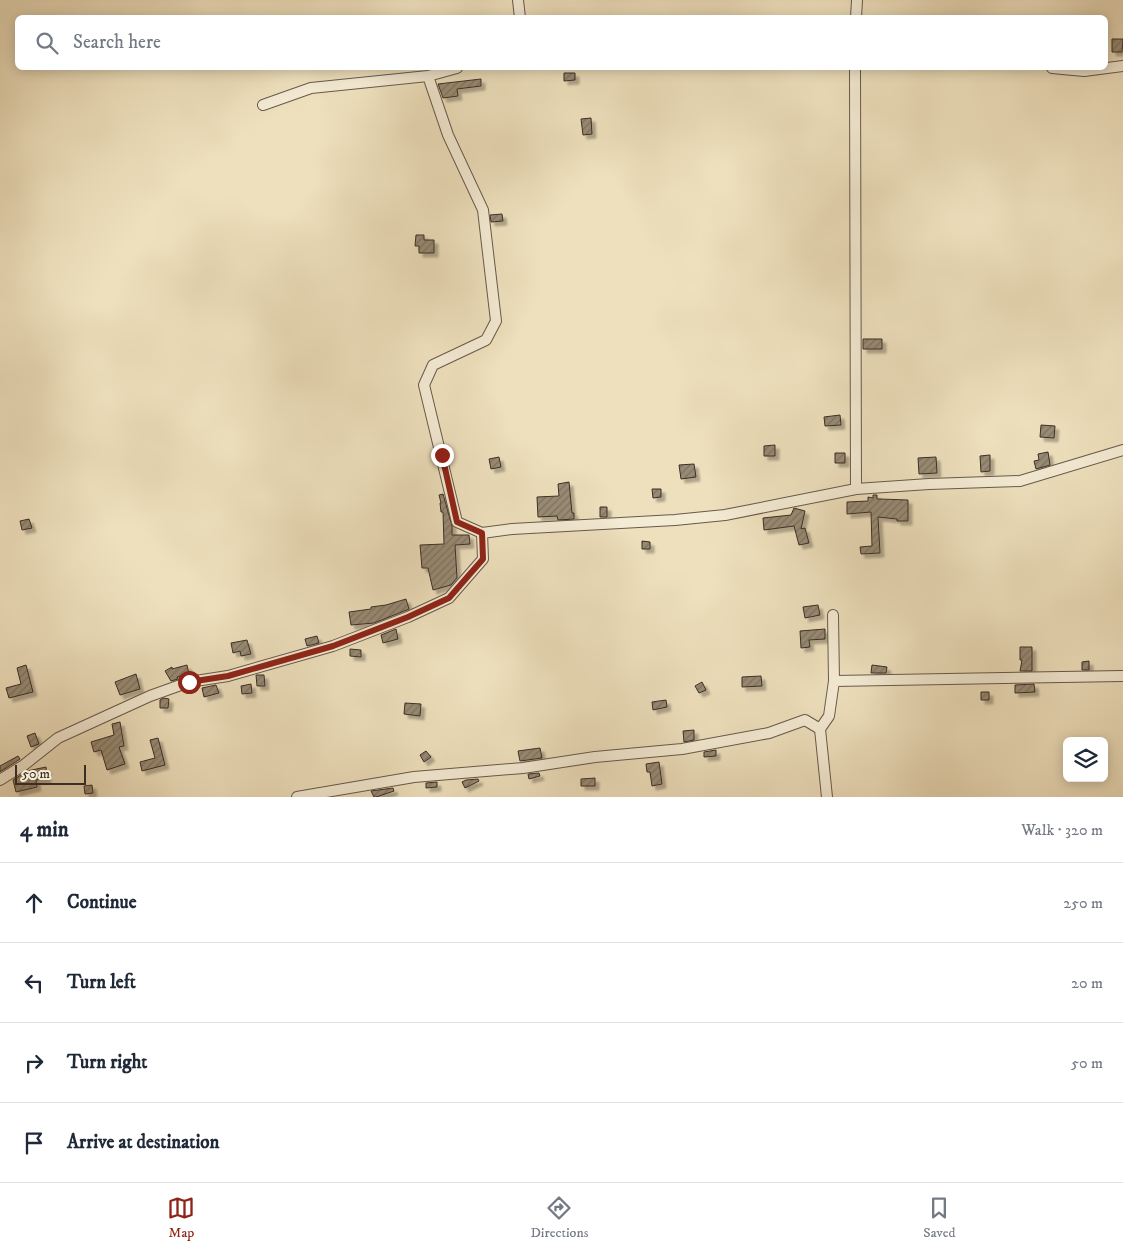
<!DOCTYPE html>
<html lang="en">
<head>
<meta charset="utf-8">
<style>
	body { margin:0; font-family:"IM FELL DW Pica",serif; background:#f2f2f3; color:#1f2937 }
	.controls { position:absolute; right:15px; bottom:15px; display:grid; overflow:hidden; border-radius:8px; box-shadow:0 2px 12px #0003 }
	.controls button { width:45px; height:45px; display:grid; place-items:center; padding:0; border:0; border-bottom:1px solid #e0e1e3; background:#fff; color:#1f2937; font:25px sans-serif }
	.scale { position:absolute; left:15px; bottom:12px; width:71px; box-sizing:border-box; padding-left:5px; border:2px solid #3a2e27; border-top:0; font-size:14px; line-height:18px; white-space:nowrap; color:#3a2e27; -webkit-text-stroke:4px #f4ebd4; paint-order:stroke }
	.stop { position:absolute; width:15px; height:15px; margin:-11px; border:4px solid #8f2418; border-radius:50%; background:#fff }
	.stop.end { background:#8f2418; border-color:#fff; box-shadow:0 1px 5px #0008 }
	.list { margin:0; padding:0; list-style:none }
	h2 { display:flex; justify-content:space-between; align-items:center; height:65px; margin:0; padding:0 20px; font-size:21px }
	h2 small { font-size:16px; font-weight:400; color:#747a83 }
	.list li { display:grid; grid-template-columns:32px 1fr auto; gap:15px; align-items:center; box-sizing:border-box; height:80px; padding:0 20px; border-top:1px solid #e0e1e3 }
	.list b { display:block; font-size:19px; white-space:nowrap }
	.list em { font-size:16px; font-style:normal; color:#747a83 }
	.icon { flex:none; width:28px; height:28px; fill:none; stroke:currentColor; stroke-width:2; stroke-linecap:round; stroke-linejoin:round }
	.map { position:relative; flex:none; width:1123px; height:797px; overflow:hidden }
	.search { position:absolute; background:#fff; box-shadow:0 2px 12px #0003; left:15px; right:15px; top:15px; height:55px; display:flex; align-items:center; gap:12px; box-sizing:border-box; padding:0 18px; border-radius:8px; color:#747a83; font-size:19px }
	.sheet { height:385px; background:#fff }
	nav { display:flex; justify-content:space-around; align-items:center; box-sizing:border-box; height:70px; border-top:1px solid #e0e1e3; background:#fff; font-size:14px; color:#747a83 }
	nav a { display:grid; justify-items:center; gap:2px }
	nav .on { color:#8f2418 }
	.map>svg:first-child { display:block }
	.building { fill:url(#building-hatch); stroke:#3a2e27; filter:url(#shadow) }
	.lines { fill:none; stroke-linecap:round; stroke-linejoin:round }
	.minor-casing { stroke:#675a4c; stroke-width:12 }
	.minor { stroke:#f4ebd4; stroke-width:10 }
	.route { stroke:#8f2418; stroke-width:6 }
</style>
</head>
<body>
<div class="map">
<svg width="1123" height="797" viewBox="0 0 1123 797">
	<defs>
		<pattern id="building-hatch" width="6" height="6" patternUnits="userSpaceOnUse" patternTransform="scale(1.25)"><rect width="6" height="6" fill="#988b75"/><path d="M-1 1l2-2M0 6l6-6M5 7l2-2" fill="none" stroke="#7d7260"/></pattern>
		<filter id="shadow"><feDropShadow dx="4" dy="4" stdDeviation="1" flood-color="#0004"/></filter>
	</defs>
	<rect width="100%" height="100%" fill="#eee0bd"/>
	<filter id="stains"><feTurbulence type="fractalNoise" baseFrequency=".004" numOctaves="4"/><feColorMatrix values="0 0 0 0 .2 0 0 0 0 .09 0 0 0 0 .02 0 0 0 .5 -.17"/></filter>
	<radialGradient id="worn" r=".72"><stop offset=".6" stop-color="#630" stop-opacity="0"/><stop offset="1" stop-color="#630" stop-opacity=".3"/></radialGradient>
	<path class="building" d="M1112,39H1123L1122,52H1112Z
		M564,73H575V80L564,81Z
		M481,79V86L457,89L458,96L443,98L438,84Z
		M591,118L592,134L583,135L581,119Z
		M502,214L503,221L491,222L490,215Z
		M416,235H424V240H434V253H419V246H415Z
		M863,339H882V349H863Z
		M840,415L841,425L825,426L824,417Z
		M1041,425L1055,426L1054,438L1040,437Z
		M775,445V456H764V446Z
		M1048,452L1050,465L1036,469L1034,461L1039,460L1038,454Z
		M835,453H845V463H835Z
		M990,455V471L981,472L980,456Z
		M499,457L501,467L491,469L489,459Z
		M936,457L937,473L919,474L918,458Z
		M694,464L696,477L681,479L679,465Z
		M569,482L572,513H574V519L558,520L557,516L538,517L537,497L559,496L558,484Z
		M652,489H661V497L653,498Z
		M443,494L452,526V535H469L470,544L455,545L457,578L451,585L433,590L428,568H422L420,545L444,544L443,512H441L440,503H441L439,495Z
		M873,495H877V499H880L908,500V521H897V519L878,517L880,553L861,554L860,547L872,546L871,512L847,514V502L868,501V497L873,498Z
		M600,507H607V517H600Z
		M794,508L805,511L801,529L805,528L809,543L799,545L794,526L764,530L763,518L791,515Z
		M29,519L32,528L22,530L20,521Z
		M642,541L650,542V549H642Z
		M406,599L409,609L374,623L351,625L349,612L371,609V607L386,605Z
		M818,605L820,615L805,618L803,607Z
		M396,629L398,639L383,643L381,635Z
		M825,629V639L809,640L810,647L801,648L800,631Z
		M317,636L319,643L307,646L305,639Z
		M247,640L251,654L241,656L240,651L233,653L231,643Z
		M1020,647H1032V671H1020L1022,660H1020Z
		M350,649L361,650V657L350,656Z
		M1089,661V670H1082V662Z
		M26,665L33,692L9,698L6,688L21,684L17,668Z
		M187,665L189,674L177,677L178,679L171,681L165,671L172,667V669Z
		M872,665L887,667L886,673H871Z
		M136,674L140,689L120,695L115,682Z
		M256,675H264L265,686H257Z
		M761,676L762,686L742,687V677Z
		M702,682L706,690L699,693L695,686Z
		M251,684L252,693L242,694L241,686Z
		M1034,684L1035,692L1015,693V685Z
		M216,685L219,693L204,697L202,688Z
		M981,692H989V700H981Z
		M163,698L169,699L168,708H160V700Z
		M666,700L667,707L653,710L652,702Z
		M405,703L421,704L420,716L404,714Z
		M120,722L124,746L119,747L125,764L107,770L101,750L94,752L91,742L114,735L112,724Z
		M694,730V740L684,742L683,731Z
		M35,733L39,744L31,747L27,736Z
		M158,738L165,765L142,771L140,762L155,758L150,740Z
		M540,748L542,758L520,761L518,751Z
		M716,750V756L704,757V752Z
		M426,751L431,757L424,762L420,755Z
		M18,756L20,759L0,772V766Z
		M659,762L662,784L652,786L650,772H647L646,764Z
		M46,767L47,779L36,780L37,787L16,792L13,780L27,771Z
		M539,773L540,776L529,779L528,774Z
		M595,778V786H581V779Z
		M478,779L479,781L465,788L462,782L466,780Z
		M437,782V787L426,788V783Z
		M92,785L93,793L85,794L84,786Z
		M393,788L394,791L376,797H374L371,791Z"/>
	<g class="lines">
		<defs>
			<path id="minor" d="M518,0L520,18
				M856,18L857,0
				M855,68L856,489
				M1052,68L1084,71L1123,66
				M428,76L457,68
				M482,533L512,529L675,520L725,515L856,489L929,484L1020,481L1123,450
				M834,681L1123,676
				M0,780L24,765L58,738L150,696L189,682L228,676L333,646L408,617L449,598L483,559L482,533L457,522L424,385L433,365L486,340L496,321L483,210L448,135L428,76L311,88L263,105
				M297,797L414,777L523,768L595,757L682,749L769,733L805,720L820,729
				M827,797L820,729L829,716L834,681L833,615"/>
		</defs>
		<use href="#minor" class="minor-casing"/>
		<use href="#minor" class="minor"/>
	</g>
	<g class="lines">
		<path class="route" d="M189,682L228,676L333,646L408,617L449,598L483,559L482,533L457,522L442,455"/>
	</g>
	<rect width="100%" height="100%" filter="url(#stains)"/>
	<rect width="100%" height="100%" fill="url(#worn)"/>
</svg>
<div class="controls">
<button><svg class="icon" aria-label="layers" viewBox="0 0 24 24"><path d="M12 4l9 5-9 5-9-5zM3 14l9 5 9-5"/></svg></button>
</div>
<div class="scale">50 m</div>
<div class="stop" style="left:189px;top:682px"></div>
<div class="stop end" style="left:442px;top:455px"></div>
<div class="search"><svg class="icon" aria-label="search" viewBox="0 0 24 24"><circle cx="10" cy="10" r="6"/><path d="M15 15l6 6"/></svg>Search here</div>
</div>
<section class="sheet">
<h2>4 min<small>Walk · 320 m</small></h2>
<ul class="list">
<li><svg class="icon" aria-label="ahead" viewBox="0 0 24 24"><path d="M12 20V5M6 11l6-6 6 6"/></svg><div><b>Continue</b></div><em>250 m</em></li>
<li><svg class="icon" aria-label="left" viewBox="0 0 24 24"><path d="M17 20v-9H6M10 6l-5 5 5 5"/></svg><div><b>Turn left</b></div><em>20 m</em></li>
<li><svg class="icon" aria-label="right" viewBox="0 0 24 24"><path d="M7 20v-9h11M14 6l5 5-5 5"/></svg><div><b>Turn right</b></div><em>50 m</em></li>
<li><svg class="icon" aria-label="arrive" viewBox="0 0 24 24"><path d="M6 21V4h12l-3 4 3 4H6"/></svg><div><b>Arrive at destination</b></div></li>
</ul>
</section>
<nav>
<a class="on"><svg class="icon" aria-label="map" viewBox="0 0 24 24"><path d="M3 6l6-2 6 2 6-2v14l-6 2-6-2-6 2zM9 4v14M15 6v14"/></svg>Map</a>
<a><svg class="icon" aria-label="directions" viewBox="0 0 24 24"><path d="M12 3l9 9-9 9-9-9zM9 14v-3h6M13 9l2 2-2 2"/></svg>Directions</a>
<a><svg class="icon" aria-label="saved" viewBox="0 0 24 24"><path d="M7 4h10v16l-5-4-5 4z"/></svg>Saved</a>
</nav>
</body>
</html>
